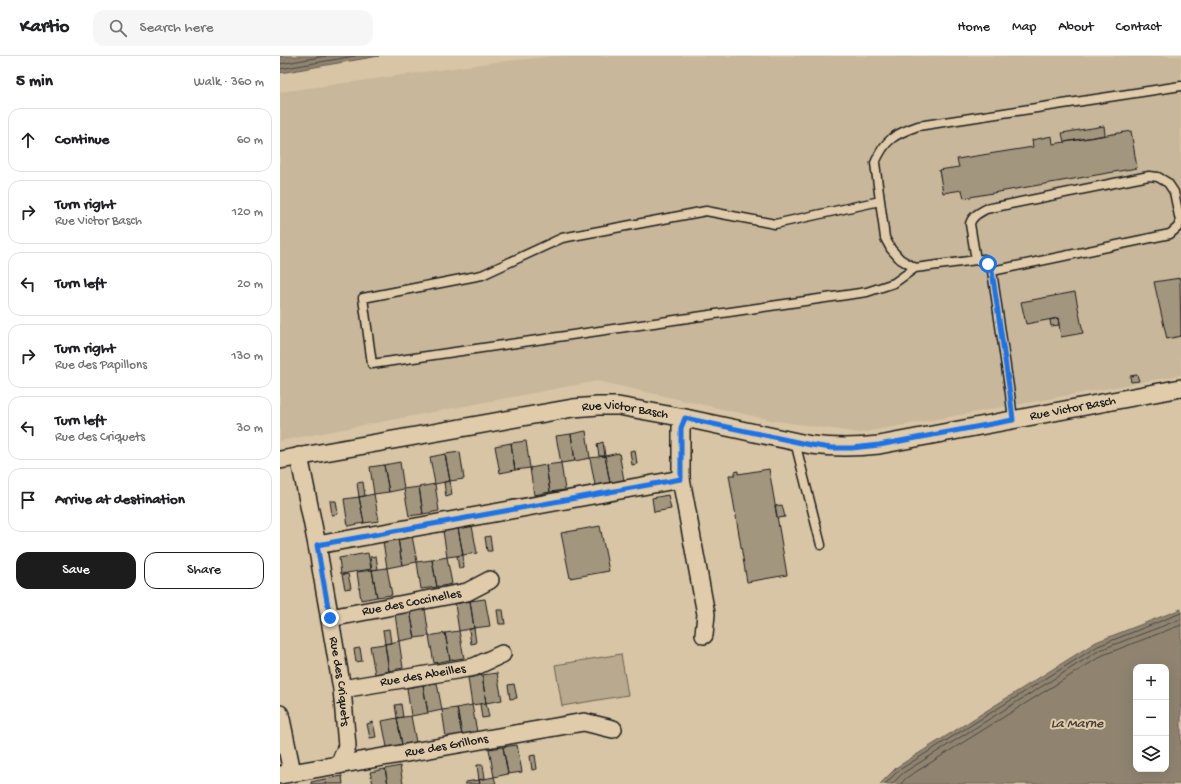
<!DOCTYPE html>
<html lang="en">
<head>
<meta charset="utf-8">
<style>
	body { margin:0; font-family:"Gochi Hand",sans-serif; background:#f6f6f6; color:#202124 }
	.controls { position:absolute; right:12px; bottom:12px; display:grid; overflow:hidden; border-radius:8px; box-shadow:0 4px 16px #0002 }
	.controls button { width:36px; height:36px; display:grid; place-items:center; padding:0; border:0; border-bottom:1px solid #e0e0e0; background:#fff; color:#202124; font:20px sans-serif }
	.stop { position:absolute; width:12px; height:12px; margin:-9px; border:3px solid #1a73e8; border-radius:50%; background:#fff }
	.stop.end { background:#1a73e8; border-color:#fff; box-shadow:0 1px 4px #0008 }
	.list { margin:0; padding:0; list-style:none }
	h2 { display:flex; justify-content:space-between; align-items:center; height:52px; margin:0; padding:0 16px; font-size:17px }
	h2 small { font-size:13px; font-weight:400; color:#757577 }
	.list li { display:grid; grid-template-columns:26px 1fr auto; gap:12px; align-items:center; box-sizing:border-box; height:64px; margin:0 8px 8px; padding:0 8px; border:1px solid #e0e0e0; border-radius:12px }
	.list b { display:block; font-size:15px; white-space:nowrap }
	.list p { margin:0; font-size:13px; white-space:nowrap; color:#757577 }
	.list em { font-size:13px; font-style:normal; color:#757577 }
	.actions { display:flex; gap:8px; padding:12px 16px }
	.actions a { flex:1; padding:9px 0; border:1px solid #1c1c1c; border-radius:12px; text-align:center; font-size:14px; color:#1c1c1c }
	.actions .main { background:#1c1c1c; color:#fff }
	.icon { flex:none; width:22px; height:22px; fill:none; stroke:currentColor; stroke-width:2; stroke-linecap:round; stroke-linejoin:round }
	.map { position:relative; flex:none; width:901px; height:728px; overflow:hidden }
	header { display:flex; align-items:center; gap:24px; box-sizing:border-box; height:56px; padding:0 20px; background:#fff; border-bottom:1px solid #e0e0e0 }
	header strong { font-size:19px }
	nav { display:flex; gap:22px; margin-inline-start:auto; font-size:14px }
	.search { width:280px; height:36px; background:#f6f6f6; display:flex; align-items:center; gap:10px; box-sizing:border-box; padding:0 14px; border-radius:12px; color:#757577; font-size:15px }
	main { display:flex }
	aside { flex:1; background:#fff }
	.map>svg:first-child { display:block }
	.built { fill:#c8b79a }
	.green { fill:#b9a98e; stroke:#6a6255 }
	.water { fill:#908471; stroke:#625a4f; fill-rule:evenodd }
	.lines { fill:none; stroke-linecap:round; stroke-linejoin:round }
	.shore { stroke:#4a463e; stroke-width:1 }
	.building { fill:#a3967f; stroke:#1c1c1c }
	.service-casing { stroke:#1c1c1c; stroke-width:11 }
	.minor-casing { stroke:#1c1c1c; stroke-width:20 }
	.service { stroke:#e0ccab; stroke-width:8 }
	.minor { stroke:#e0ccab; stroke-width:17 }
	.route { stroke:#1a73e8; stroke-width:5 }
	.labels { text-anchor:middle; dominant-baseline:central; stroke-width:4; stroke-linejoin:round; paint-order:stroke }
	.street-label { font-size:13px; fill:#1c1c1c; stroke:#e0ccab }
	.water-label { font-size:14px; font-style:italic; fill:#45403a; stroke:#e0ccab }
</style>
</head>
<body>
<header>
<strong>Kartio</strong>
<div class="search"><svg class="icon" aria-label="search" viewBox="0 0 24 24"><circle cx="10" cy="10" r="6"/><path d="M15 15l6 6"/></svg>Search here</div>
<nav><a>Home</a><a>Map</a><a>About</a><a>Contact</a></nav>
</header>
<main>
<aside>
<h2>5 min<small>Walk · 360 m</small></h2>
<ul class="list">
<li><svg class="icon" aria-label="ahead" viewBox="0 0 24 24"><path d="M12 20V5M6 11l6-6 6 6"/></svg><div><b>Continue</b></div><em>60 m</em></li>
<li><svg class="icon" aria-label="right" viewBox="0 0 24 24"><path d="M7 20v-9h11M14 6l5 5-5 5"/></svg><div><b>Turn right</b><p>Rue Victor Basch</p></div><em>120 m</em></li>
<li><svg class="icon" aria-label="left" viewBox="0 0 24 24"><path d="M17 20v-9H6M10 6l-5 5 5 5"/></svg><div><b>Turn left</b></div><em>20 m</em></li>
<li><svg class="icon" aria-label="right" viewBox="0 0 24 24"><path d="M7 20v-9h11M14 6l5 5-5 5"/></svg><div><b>Turn right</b><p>Rue des Papillons</p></div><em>130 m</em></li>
<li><svg class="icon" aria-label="left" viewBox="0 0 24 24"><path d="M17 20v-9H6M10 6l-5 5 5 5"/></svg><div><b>Turn left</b><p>Rue des Criquets</p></div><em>30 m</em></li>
<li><svg class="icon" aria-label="arrive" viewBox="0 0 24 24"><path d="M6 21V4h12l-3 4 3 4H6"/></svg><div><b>Arrive at destination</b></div></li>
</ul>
<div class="actions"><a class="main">Save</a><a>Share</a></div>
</aside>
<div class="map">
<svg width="901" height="728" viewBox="0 0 901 728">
	<rect width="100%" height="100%" fill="#d8c5a5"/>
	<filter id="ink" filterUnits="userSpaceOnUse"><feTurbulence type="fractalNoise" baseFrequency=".025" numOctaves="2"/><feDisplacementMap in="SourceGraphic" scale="8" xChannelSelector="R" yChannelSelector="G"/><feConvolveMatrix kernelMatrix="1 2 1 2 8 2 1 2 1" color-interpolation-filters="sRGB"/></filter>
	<g filter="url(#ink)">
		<path class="built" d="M275,0H901V319L580,377L496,365L317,325L0,385V36L217,6Z"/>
		<path class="green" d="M341,598L348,639L282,650L275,609Z"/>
		<path class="water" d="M0,0H99L0,17Z
			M901,553V728H600L617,711L816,586ZM856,611H886V713H856Z"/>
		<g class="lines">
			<path class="shore" d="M0,8L46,0
				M0,13L75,0
				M605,728L619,714L818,590L901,557
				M612,728L623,717L820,594L901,563
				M621,728L626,722L823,599L901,569"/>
		</g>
		<path class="building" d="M824,70L825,79L784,86L782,77Z
			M851,75L857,112L684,142L682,134L663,137L659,114L679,111L677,103L753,91L752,84L772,80L773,88Z
			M900,222L901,280L887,283L874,226Z
			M795,236L803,277L781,281L778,262L746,268L741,246Z
			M778,262L779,269L771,270L770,264Z
			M857,319L859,325L851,326L850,320Z
			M306,375L310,402L295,405L291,378Z
			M291,378L295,405L281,407L276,380Z
			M246,385L250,412L235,414L231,387Z
			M323,386L325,400H319L317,388Z
			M231,387L235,414L220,417L215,390Z
			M355,394L357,408L352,409L350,395Z
			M180,396L184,423L170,425L165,398Z
			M339,397L344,424L330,427L325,400Z
			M165,398L170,425L155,428L150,401Z
			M325,400L330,427L315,429L310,402Z
			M120,406L124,433L109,436L104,409Z
			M281,407L285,434L270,436L266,409Z
			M104,409L109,436L94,438L90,411Z
			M266,409L270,436L254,439L250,412Z
			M489,413L507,519L467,526L449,419H455V416L458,415V418Z
			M170,425L172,439L166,441L164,426Z
			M83,426L85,440L79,441L77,427Z
			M155,428L159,455L143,458L139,431Z
			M139,431L143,458L129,460L124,433Z
			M94,438L99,465L84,467L79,441Z
			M388,439L391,453L374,456L372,442Z
			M79,441L84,467L68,470L64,443Z
			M50,445H56L58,458L52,459Z
			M502,449L505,461L497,462L495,450Z
			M192,470L197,497L183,499L178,472Z
			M320,470L329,515L290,522L281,477Z
			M178,472L183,499L167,501L163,475Z
			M132,480L137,506L122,509L118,482Z
			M210,480L212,495H207L205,481Z
			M118,482L122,509L107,512L103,485Z
			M88,497L91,513L61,518L59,502Z
			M183,499L184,512L179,513L177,500Z
			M96,500L98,513L92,514L90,501Z
			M167,501L172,528L157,531L152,504Z
			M152,504L157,531L141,533L137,506Z
			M107,512L112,539L97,541L92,514Z
			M92,514L97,541L81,544L77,516Z
			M68,518L71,532L65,533L62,519Z
			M205,543L210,570L194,572L190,545Z
			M190,545L194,572L179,575L175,548Z
			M145,553L149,580L135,582L130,555Z
			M217,554H223L225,568H219Z
			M130,555L135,582L119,585L115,558Z
			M194,572L196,587L191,588L189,574Z
			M109,573L111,587L105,588L103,574Z
			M179,575L184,602L170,604L165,577Z
			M165,577L170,604L154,607L149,580Z
			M119,585L123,612L109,615L105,588Z
			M105,588L109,615L95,618L90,590Z
			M80,592L82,605L76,606L74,593Z
			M217,617L222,644L206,647L202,619Z
			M202,619L206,647L192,649L188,622Z
			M157,627L162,654L148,657L143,629Z
			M234,628L237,642L230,643L228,629Z
			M143,629L148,657L131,660L127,632Z
			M206,647L209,661L202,662L200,648Z
			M121,648L123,661L117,662L115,649Z
			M192,649L197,676L182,679L177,652Z
			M177,652L182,679L166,681L162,654Z
			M131,660L136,686L122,689L117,662Z
			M117,662L122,689L107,691L102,665Z
			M93,666L96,681L90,682L87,668Z
			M237,689L242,716L228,718L223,691Z
			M223,691L228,718L214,721L209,693Z
			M255,699L257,713L252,714L250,700Z
			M197,709H203L205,722L199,724Z
			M120,710L123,728H108L105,713Z
			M105,713L108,728H93L90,716Z
			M62,720L63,728H46L45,723Z
			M214,721L216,728H200L199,724Z
			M45,723L46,728H31V726Z
			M199,724L200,728H185V726Z"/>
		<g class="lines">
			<defs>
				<path id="service" d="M600,145L495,168L426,155L282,182L202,219L83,242L92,308L587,236L614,227L635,212
					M696,204L690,168C692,160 699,157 706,153L869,120L878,121L888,127L894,136L900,165L898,171L890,178L712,215
					M733,364L730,338L712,215L708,208L704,203L635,212L620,203L611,193L605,182L595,107C605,83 615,78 638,70L901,30
					M515,386L541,489"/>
				<g id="minor">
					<path d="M405,362L401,372V423L426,558L424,579"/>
					<path id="s1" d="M19,400L37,489L62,633L67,690L59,709"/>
					<path id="s2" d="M0,404L293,352L318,350H338L405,362L531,389C555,392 574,392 599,389L901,332"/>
					<path d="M37,489L401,423"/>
					<path id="s3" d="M50,562L187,536L210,524"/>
					<path id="s4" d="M62,633L194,611L222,598"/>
					<path d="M0,658L12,716"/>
					<path id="s5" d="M0,719L304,666L333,673"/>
				</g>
			</defs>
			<use href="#service" class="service-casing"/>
			<use href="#minor" class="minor-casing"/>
			<use href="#service" class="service"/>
			<use href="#minor" class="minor"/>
		</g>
	</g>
	<g class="lines" filter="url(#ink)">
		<path class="route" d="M50,562L37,489L401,423V372L405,362L531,389L551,392H572L599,389L733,364L730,338L712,215L708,208"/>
	</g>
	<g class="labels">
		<g class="street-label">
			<text stroke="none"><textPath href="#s2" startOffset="805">Rue Victor Basch</textPath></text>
			<text stroke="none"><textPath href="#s2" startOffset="350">Rue Victor Basch</textPath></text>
			<text stroke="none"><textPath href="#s3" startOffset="83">Rue des Coccinelles</textPath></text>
			<text stroke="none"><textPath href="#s4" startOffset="82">Rue des Abeilles</textPath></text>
			<text stroke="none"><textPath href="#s1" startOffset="229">Rue des Criquets</textPath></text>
			<text stroke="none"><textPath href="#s5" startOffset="169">Rue des Grillons</textPath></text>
		</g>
		<g class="water-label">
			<text x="797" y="668">La Marne</text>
		</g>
	</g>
</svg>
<div class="controls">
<button>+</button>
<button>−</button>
<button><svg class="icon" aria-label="layers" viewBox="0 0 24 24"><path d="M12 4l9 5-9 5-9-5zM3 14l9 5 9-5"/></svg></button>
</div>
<div class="stop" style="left:708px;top:208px"></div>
<div class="stop end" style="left:50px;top:562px"></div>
</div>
</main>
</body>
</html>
